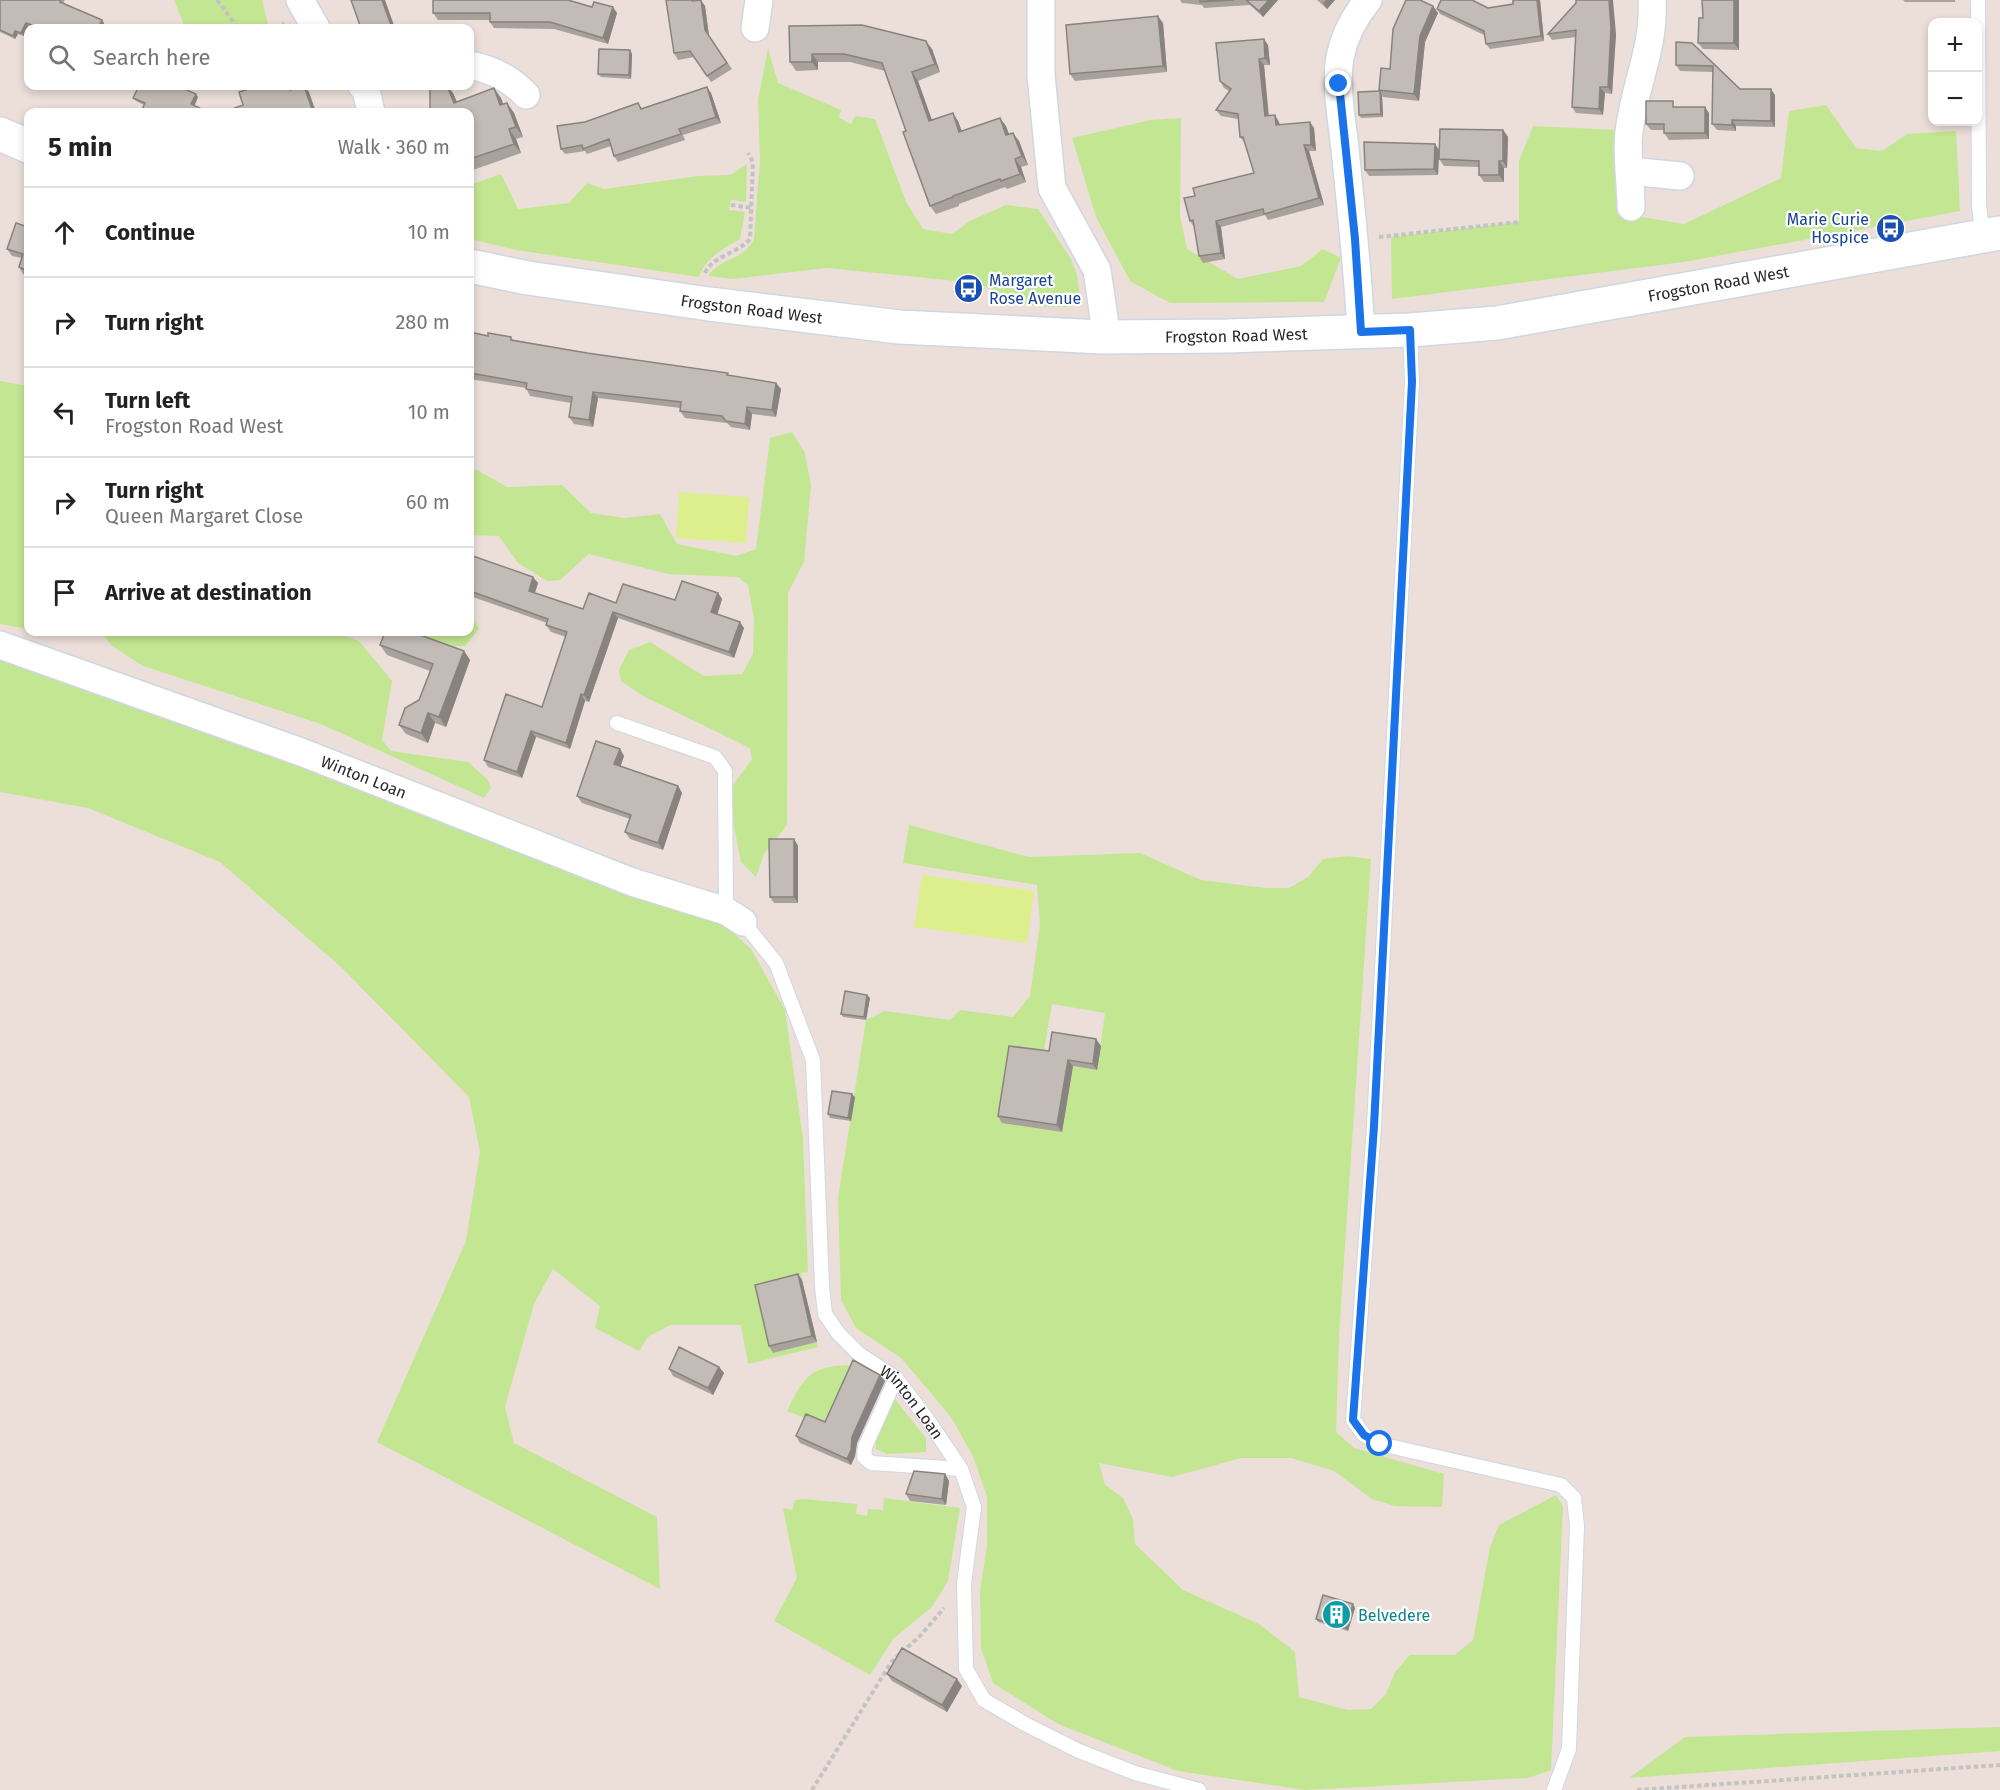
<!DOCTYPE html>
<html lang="en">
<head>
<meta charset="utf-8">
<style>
	body { margin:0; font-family:"Fira Sans",sans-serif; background:#f6f6f6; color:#222 }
	.controls { position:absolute; right:18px; top:18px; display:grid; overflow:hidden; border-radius:12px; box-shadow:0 3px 9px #0003 }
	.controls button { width:54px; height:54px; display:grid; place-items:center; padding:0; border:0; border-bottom:2px solid #e0e0e0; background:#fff; color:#222; font:30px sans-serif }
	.stop { position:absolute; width:18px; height:18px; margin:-14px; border:4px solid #1a73e8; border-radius:50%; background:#fff }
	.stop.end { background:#1a73e8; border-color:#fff; box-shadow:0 2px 6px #0008 }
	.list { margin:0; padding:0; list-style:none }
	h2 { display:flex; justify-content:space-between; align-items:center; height:78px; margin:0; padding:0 24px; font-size:26px }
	h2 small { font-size:20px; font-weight:400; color:#767676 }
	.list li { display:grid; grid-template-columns:39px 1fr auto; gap:18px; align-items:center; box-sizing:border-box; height:90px; padding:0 24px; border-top:2px solid #e0e0e0 }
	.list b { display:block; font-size:22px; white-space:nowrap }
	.list p { margin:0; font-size:20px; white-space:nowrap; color:#767676 }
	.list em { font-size:20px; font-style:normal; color:#767676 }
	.icon { flex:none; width:33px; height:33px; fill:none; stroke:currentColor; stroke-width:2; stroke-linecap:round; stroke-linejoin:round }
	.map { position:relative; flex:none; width:2000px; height:1790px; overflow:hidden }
	.search { position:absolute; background:#fff; box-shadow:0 3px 9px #0003; left:24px; top:24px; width:450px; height:66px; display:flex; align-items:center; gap:15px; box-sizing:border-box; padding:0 21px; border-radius:12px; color:#767676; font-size:22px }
	.panel { position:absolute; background:#fff; box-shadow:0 3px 9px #0003; left:24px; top:108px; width:450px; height:528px; border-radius:12px }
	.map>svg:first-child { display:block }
	.green { fill:#c3e692; fill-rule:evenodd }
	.pitch { fill:#ddee8d }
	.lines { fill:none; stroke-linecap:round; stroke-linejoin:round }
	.lane-casing { stroke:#ced7e3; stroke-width:16 }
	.street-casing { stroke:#ced7e3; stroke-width:30 }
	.secondary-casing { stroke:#ced7e3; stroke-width:36 }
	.path { stroke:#c3c3c3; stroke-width:4; stroke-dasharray:4.5 3; stroke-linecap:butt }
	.lane { stroke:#fff; stroke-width:14 }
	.street { stroke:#fff; stroke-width:27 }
	.secondary { stroke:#fff; stroke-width:33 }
	.wall { fill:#a8a19c }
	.shaded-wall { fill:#88837f }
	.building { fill:#c3bbb5; stroke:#88837f; stroke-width:1.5 }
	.route { stroke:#1a73e8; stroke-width:8 }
	.labels { text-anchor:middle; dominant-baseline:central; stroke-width:4.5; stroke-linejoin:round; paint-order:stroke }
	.transit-label { font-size:16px; fill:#164399; stroke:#fff; text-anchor:end }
	.street-label { font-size:16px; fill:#282828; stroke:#fff }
	.culture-label { font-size:16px; fill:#0d838f; stroke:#fff; text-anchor:start }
</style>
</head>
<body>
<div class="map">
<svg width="2000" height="1790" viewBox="0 0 2000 1790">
	<rect width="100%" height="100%" fill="#ecdfd9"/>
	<path class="green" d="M174,0H262L269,28H185Z
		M768,48L778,83L841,110L839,118L851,124L855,116L875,119L906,202L923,229L952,234L970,221L1006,205L1038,209L1071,259L1077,275L1080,297L1078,302L1071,307L1028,306L977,283L827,268L733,279L708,276C721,257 744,261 754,239L760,160L758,100Z
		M1826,105L1856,148L1882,151L1907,134L1956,131L1960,211L1684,262L1392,299L1391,237L1519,222V161L1533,126L1618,130L1617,213L1684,224L1781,178L1789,111Z
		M1181,118L1180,216L1187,249L1238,279L1301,266L1323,249L1341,258L1324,302L1170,303L1130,281L1096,217L1072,138L1151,120Z
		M747,164L746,202L731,200L729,210L745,212L740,239C723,249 706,257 699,277L516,250L470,239V185L501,174L518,209L569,203L587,183L604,189L698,176L730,175Z
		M0,381L28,386V629L0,624Z
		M792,432L805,453L811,485L804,562L788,593L787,825L764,854L756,877L741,862L731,812V788L752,759L750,748L641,695L621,681L619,670L629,650L650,642L704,676L742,674L753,654L754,619L748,585L738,577L668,574L589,554L560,580L547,581L518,563L499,536L470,535V471L477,470L507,487L562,485L591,513L625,518L660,514L677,544L736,556L756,549L770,438Z
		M470,616L473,617L479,629L465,646L429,647L401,632H470Z
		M105,632H333L359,641L392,681L382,740L391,751L468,762L487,779L491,788L484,798L321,724L143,666L112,646L104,636Z
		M0,656L720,921L751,949L785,1010L803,1139L808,1272L801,1273L802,1280L760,1291L773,1353L817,1342L818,1347L748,1364L741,1325H670L648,1337L639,1351L595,1328L600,1306L553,1269L534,1304L505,1407L514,1443L657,1517L660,1589L377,1442L466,1241L480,1152L469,1097L342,968L220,862L88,808L0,792Z
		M909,825L1029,857L1140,853L1201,880L1266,888H1289L1308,877L1323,859L1347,856L1371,859L1339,1335L1336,1432L1354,1448L1444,1474L1442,1507L1395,1506L1372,1499L1334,1471L1291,1458H1241L1172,1477L1099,1463L1105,1485L1123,1498L1133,1519L1135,1544L1183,1590L1259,1624L1295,1652L1299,1697L1348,1710L1371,1709L1386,1694L1395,1672L1410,1655H1455L1473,1640L1490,1547L1499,1525L1556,1495L1563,1506L1551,1770L1528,1778L1305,1790L1178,1771L1058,1724L993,1683L981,1648L980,1591L987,1546V1497L973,1456L951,1417L901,1358L856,1328L841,1300L838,1198L866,1020L885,1011L950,1020L960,1010L1013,1017L1030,996L1040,924L1037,885L903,863ZM1052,1004L1105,1013L1097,1070L1073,1066L1062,1132L1043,1056Z
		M847,1365L857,1367L830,1428L787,1411C803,1379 808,1367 847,1365Z
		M894,1398L926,1438V1452L887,1454L876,1449V1438Z
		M884,1498L960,1508L948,1581L932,1607L893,1639L870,1675L774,1621L797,1578L783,1508L792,1510L795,1500L804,1499L857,1504L856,1514L867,1516L868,1509L883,1510Z
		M2000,1727V1751L1629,1778L1685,1737Z"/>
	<path class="pitch" d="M679,492L749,497L746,543L676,538Z
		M922,875L1034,891L1027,943L914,927Z"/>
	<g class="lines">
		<defs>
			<g id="lane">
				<path d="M1978,0L1979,206L1983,236"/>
				<path d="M1410,330L1412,382L1374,1126L1353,1420L1364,1435L1380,1444L1561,1485L1574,1498L1577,1526L1569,1749L1554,1790"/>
				<path d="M617,723L715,757L725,771L726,911"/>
				<path id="s1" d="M743,922L776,963L813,1060L822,1286L825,1314L838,1333L859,1354L896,1378L928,1420L961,1469L974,1507L964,1584L966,1669L984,1700L1025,1724L1079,1751L1135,1773L1199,1790"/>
				<path d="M896,1378L865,1447L864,1457L871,1463L961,1469"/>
			</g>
			<g id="street">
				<path d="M300,0L316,28"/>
				<path d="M1041,0V75L1052,188L1097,270L1104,318L1103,337"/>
				<path d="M755,28L759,0"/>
				<path d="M470,65C491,69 511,79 526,95"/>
				<path d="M362,86L366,90L371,112"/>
				<path d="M1630,171L1680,176"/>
				<path d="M1631,207C1631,185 1626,152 1629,132C1634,86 1655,48 1652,0"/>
				<path d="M1361,332C1358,271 1351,210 1345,149C1342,120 1335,86 1340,57C1344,37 1355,16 1368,0"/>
				<path id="s2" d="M0,645L301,752L632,882L726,911L743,922"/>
			</g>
			<g id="secondary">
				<path d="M0,134L28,146"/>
				<path id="s3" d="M470,266L528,278L709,304L899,327L1103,337L1227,336L1410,330L1497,323L2000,233"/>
			</g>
		</defs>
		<use href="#lane" class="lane-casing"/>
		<use href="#street" class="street-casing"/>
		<use href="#secondary" class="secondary-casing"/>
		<path class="path" d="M217,0L238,28
			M276,28L284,23
			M731,205L752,208
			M1379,237L1519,222
			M705,273C712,256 737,254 750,239L753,162L748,153
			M812,1790L892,1661L920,1636L944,1608
			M1637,1790L2000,1765"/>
		<use href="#lane" class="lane"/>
		<use href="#street" class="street"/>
		<use href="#secondary" class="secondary"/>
	</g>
	<path class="wall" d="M0,0H65L63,3L104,23L102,28H35L28,26L24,36L18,34L15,39L0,32Z
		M658,0H696L705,6L709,36L732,69L711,82L694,57L678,60L674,53L666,0Z
		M1180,0H1278L1263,17L1250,5L1204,8L1202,5L1182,3Z
		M1317,0H1335L1327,9Z
		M1513,0H1540L1544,41L1490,49L1486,44L1484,35L1440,14L1437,9L1488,8L1513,4Z
		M1702,0H1739V50L1703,49L1698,43L1703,18Z
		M1903,0H1955V2H1905Z
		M1576,3L1616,34L1612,94L1605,93L1603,115L1576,113L1572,107L1576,37L1552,40L1548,34Z
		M1433,6L1438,13L1425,42L1419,101L1383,97L1382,95L1383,117L1361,118L1359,115L1380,91L1379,90L1390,69Z
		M592,7L617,13L608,44L554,29L494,28L490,22V20H438L433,13Z
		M1163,23L1167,72L1075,81L1070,74Z
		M789,26L932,49L940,72L918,81L932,120L958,121L962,131L1006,126L1009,134L1019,141L1028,165L1021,167L1026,182L1007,189L1005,187L959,204V206L936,214L930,206L906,131L885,71L850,62H818V70L796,71L790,62Z
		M1692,43L1740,89L1775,95V127L1736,126V131L1717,130L1712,124L1713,72L1680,71L1676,65Z
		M1268,45L1270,65H1264L1269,116L1279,122L1280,124L1314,128L1316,151H1309L1324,205L1268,220L1265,215L1221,227L1225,259L1203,263L1199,256L1194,227L1190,221L1195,196L1254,173L1245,143L1240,137L1238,119L1221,116L1216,110L1229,91L1224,88L1220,81Z
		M630,50L632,54L631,79L601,77L598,74Z
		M139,86H179L198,97L194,105H144L136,101L133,98Z
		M453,93L457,102L501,98L503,104L507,103L514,113L523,137L516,139L521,153L470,171V112H430Z
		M711,93L721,123L683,135L685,140L618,162L614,156L611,146L587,154L585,151L565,154L561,149L585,122L638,103L642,109Z
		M1677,107L1709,113V139L1669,140L1664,133V130H1651L1646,124Z
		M1503,130L1508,137L1507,168H1504V182H1484L1479,175V167L1444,166L1439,159Z
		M1439,150L1438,175L1369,176L1365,170Z
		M28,227V276L23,274L19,267L22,258L12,256L7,249Z
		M470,332L587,353L776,383L781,389L776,417L752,414L750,430L731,427L727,423L685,418L680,411L681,408L598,398L593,427L574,424L569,417L571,403L530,396L526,388L470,379Z
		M470,555L538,583L535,593L583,609L616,603L675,600L718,593L722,599L717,614L744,628L734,658L618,618L589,702L585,701L570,749L536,737L522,778L488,767L484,760L542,707L566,637L551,632L546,625L547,623L470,596Z
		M380,645L464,651L470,660L446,727L435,723L428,743L406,734L399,725L419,700L430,671L387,655Z
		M620,749L624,756L620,767L678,786L682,793L663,850L630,839L625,832L630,819L582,803L577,796Z
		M794,839L798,846V903H774L770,897Z
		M867,995L870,998L866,1020L843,1017L841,1014Z
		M1101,1046L1097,1070L1073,1066L1062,1132L1002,1123L998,1116L1049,1051Z
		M855,1097L851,1121L830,1118L828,1114Z
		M798,1274L802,1280L817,1342L773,1353L769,1346Z
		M719,1367L724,1373L713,1395L673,1376L669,1369Z
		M885,1381L857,1443L855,1456L851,1465L800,1443L796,1436L825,1422Z
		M945,1474L949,1481L946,1505L910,1501L906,1494Z
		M1355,1608L1348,1631L1318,1622L1316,1619Z
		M887,1674L962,1686L947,1712L892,1681Z"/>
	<path class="shaded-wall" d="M382,0H385L395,28H392Z
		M701,0L705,6L709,36L732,69L705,30Z
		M1269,0H1278L1263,17L1259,11Z
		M1326,0H1335L1327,9L1323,3Z
		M1537,0H1540L1544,41L1541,36Z
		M1609,0H1613L1616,34L1612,94L1608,87Z
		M1734,0H1739V50L1734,43Z
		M1433,6L1438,13L1425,42L1419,101L1414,94L1420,36Z
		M613,7L617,13L608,44L603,38Z
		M1158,16L1163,23L1167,72L1163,66Z
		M102,20L104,23L102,28H98Z
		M26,23L28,26L24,36L21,33Z
		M15,31L18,34L15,39L13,36Z
		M1264,39L1268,45L1270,65L1265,58Z
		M926,41L932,49L940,72L935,64Z
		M630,50L632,54L631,79L629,75Z
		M812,54L818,62V70L812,62Z
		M1259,59L1264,65L1269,123L1265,116Z
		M912,72L918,81L935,129L929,121Z
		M304,86L309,92L316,112H313Z
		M447,86L453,93L461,112L454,103Z
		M707,87L711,93L721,123L716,117Z
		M1600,87L1605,93L1603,115L1599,109Z
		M494,88L501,98L507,115L500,105Z
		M1771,89L1775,95V127L1771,121Z
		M1380,92L1382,95L1383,117L1381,114Z
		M196,94L198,97L194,107L191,104Z
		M507,103L514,113L523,137L516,127Z
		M1705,107L1709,113V139L1705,133Z
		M953,113L958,121L965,141L959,132Z
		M1275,115L1279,122L1280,131L1276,125Z
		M1000,118L1006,126L1012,143L1006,135Z
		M1732,120L1736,126V131L1732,125Z
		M1310,122L1314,128L1316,151L1311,145Z
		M509,129L516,139L521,153L514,144Z
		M1503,130L1508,137L1507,168L1503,161Z
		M1013,133L1019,141L1028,165L1022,156Z
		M1435,144L1439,150L1438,175L1434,169Z
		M1304,145L1309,151L1324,205L1319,198Z
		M1015,159L1021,167L1026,182L1020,174Z
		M1499,161L1504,168V182L1499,175Z
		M1216,221L1221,227L1225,259L1221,253Z
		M776,383L781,389L776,417L772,410Z
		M593,392L598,398L593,427L589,420Z
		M747,407L752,414L750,430L745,424Z
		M533,577L538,583L533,598L529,591Z
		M718,593L722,599L716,619L711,612Z
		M613,612L618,618L589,702L584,695Z
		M740,622L744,628L734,658L729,652Z
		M464,651L470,660L446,727L439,717Z
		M581,694L585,701L570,749L566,743Z
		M428,713L435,723L428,743L421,733Z
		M531,731L536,737L522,778L517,772Z
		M620,749L624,756L619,771L614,764Z
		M678,786L682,793L663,850L658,843Z
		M794,839L798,846V903L794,897Z
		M867,995L870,998L866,1020L864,1017Z
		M1096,1039L1101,1046L1097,1070L1093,1064Z
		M1068,1060L1073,1066L1062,1132L1057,1125Z
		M852,1094L855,1097L851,1121L848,1118Z
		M798,1274L802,1280L817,1342L812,1336Z
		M719,1367L724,1373L713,1395L708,1388Z
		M880,1375L885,1381L857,1443L855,1456L851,1465L847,1459L852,1437Z
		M945,1474L949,1481L946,1505L942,1499Z
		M1353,1604L1355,1608L1348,1631L1345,1628Z
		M957,1679L962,1686L947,1712L942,1705Z"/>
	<path class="building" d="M0,0H61L60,2L102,20L98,28H41L26,23L21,33L15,31L13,36L0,30Z
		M351,0H382L392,28H361Z
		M433,0H568L592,7L594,2L613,7L603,38L550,22H490V13H433Z
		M666,0H692V1L701,0L705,30L727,63L707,76L690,51L674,53Z
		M1200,0H1234L1200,2Z
		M1246,0H1269L1259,11Z
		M1406,0H1420L1433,6L1420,36L1414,94L1379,90L1381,68L1390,69L1393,29Z
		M1441,0H1472L1488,8L1513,4V0H1537L1541,36L1486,44L1484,31L1437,9Z
		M1576,0H1609L1611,28L1608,87H1600L1599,109L1572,107L1576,30L1548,34L1576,3Z
		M1702,0H1734V43H1698L1699,18H1703Z
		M1158,16L1163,66L1070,74L1066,25Z
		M862,25L926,41L935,64L912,72L929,121L953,113L959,132L1000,118L1006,135L1013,133L1022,156L1015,159L1020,174L1001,181L1000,179L953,196V197L930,206L903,132L906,131L882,63L844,54H812V62H790L789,26Z
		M1264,39L1265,58L1259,59L1265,116L1275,115L1276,125L1310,122L1311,145H1304L1319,198L1264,214L1263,209L1216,221L1221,253L1199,256L1193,220L1190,221L1184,198L1195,196L1193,188L1254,173L1243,137H1240L1238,114L1216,110L1231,89L1220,81L1216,43Z
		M1676,42L1692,43L1740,89H1771V121L1732,120V125L1712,124L1713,66L1676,65Z
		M599,49L630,50L629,75L598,74Z
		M139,86H178L196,94L191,104L204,110L203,112H141L145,103L133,98Z
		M258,86H288L290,90L304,86L313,112H233L232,109L243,105L239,92Z
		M440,86H447L454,103L494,88L500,105L507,103L516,127L509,129L514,144L470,159V112H430V89Z
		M707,87L716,117L679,129L681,134L614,156L609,139L583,149L582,145L561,149L557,126L585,122L638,103L641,109Z
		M1380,91L1381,114L1359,115L1358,92Z
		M1646,101H1673V107H1705V133H1664V124H1646Z
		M1440,129L1503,130V161H1499V175H1479V161L1439,159Z
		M1364,142L1435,144L1434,169L1365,170Z
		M16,223L28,227V271L19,267L23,254L7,249Z
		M470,332L488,336V333L511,337V340L587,353L728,373L727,375L776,383L772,410L747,407L745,424L726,421L722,416L680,411L681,402L593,392L589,420L569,417L572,397L526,389L527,383L470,373Z
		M470,555L533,577L529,591L583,609L589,593L616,603L623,584L675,600L682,581L718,593L711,612L740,622L729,652L613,612L584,695L581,694L566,743L531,731L517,772L484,760L506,694L542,707L567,632L546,625L548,619L470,591Z
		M385,632H412L464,651L439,717L428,713L421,733L399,725L405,708L419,700L433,664L380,645Z
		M596,741L620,749L614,764L678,786L658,843L625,832L631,815L577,796Z
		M769,839H794V897H770Z
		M845,991L867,995L864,1017L841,1014Z
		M1052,1032L1096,1039L1093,1064L1068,1060L1057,1125L998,1116L1009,1046L1049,1051Z
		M832,1091L852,1094L848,1118L828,1114Z
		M798,1274L812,1336L769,1346L755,1285Z
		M679,1347L719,1367L708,1388L669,1369Z
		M853,1360L880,1375L852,1437L851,1450L847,1459L796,1436L806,1414L825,1422Z
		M914,1471L945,1474L942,1499L906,1494Z
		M1323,1595L1353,1604L1345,1628L1316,1619Z
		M902,1648L957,1679L942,1705L887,1674Z"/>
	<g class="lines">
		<path class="route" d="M1339,84L1355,239L1361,332L1410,330L1412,382L1374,1126L1353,1420L1364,1435L1380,1444"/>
	</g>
	<defs>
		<symbol id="bus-disc" viewBox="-11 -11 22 22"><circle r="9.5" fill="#1a4fb4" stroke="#fff"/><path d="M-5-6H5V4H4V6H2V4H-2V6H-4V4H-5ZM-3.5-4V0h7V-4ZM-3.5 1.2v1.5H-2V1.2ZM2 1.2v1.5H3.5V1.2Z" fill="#fff"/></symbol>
		<symbol id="building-disc" viewBox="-11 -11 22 22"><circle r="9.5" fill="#0f9aa8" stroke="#fff"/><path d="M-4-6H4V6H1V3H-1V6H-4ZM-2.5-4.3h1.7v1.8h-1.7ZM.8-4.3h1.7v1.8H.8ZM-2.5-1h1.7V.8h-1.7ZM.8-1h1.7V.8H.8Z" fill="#fff"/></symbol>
	</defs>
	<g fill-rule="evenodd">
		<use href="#bus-disc" x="1874" y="212" width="33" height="33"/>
		<use href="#bus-disc" x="952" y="272" width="33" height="33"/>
		<use href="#building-disc" x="1320" y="1598" width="33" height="33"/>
	</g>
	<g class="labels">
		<g class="transit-label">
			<text x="1869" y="219">Marie Curie<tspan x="1869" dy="18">Hospice</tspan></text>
			<text x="989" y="280" text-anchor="start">Margaret<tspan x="989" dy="18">Rose Avenue</tspan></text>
		</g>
		<g class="street-label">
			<text stroke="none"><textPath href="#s3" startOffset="1257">Frogston Road West</textPath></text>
			<text stroke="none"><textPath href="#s3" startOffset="285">Frogston Road West</textPath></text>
			<text stroke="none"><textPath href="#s3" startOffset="771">Frogston Road West</textPath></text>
			<text stroke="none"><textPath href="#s2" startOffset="387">Winton Loan</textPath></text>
			<text stroke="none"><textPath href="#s1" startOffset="536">Winton Loan</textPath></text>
		</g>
		<g class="culture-label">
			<text x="1358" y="1615">Belvedere</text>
		</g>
	</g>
</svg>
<div class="controls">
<button>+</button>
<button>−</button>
</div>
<div class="stop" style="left:1380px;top:1444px"></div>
<div class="stop end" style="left:1339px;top:84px"></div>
<div class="search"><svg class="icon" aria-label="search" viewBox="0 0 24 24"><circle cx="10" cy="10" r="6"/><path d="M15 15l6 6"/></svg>Search here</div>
<section class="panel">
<h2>5 min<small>Walk · 360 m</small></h2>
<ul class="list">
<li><svg class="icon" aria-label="ahead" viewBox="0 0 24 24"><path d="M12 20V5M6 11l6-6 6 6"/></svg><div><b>Continue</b></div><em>10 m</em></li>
<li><svg class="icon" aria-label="right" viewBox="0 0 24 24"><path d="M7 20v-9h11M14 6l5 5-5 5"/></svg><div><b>Turn right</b></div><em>280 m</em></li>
<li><svg class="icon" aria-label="left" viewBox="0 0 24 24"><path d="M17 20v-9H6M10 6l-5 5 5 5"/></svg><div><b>Turn left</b><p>Frogston Road West</p></div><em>10 m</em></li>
<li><svg class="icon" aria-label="right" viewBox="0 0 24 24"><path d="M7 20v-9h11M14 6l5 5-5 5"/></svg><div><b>Turn right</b><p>Queen Margaret Close</p></div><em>60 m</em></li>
<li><svg class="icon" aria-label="arrive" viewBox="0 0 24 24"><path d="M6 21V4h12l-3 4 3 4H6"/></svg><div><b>Arrive at destination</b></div></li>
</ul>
</section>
</div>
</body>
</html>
